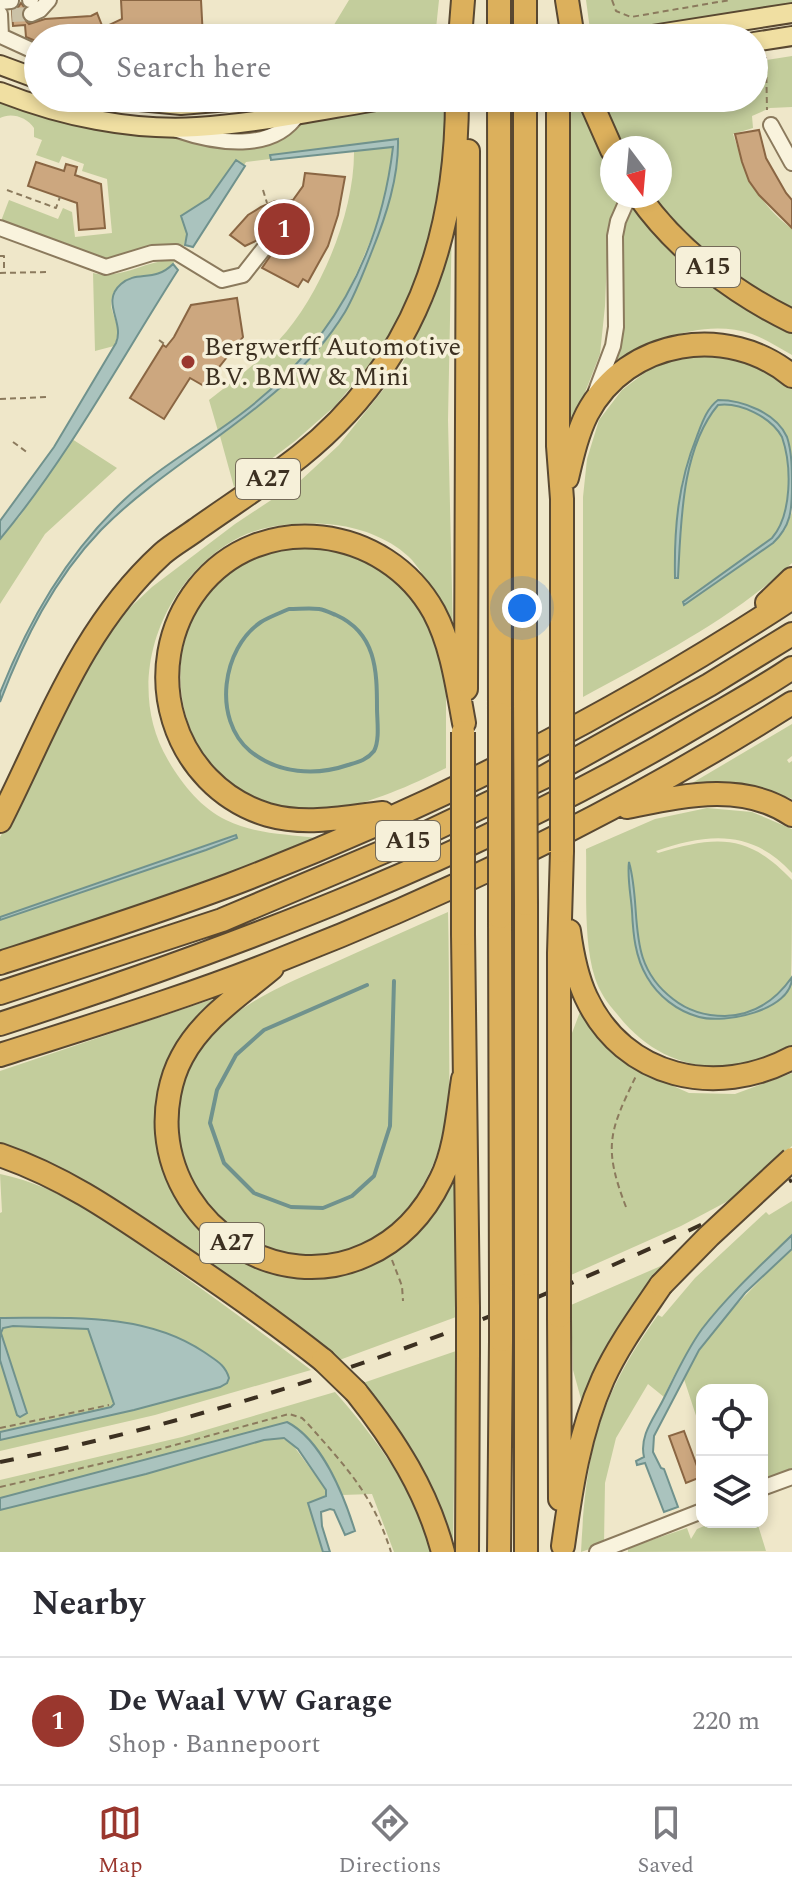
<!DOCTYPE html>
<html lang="en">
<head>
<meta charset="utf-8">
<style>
	body { margin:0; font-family:Spectral,serif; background:#f7f7f7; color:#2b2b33 }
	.controls { position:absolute; right:24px; bottom:24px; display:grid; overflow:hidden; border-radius:16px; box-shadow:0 4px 12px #0003 }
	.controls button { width:72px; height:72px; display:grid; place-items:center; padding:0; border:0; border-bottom:2px solid #e1e1e2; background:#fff; color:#2b2b33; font:40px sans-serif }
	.compass { position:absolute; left:600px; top:136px; width:72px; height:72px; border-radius:50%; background:#fff; box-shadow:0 4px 12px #0003; rotate:164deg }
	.you { position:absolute; left:522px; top:608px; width:28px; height:28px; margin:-20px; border:6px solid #fff; border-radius:50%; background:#1a73e8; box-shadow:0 0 0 12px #1a73e833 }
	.badge { display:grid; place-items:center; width:52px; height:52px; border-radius:50%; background:#9a372e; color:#fff; font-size:26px; font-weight:700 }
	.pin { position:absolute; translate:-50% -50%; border:4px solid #fff; box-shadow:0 2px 8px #0006 }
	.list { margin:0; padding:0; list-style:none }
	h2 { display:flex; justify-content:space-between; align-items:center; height:104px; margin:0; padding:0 32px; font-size:34px }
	h2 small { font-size:26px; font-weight:400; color:#7c7c81 }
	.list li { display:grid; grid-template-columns:52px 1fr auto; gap:24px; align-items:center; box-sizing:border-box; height:128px; padding:0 32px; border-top:2px solid #e1e1e2 }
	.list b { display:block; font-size:30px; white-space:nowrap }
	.list p { margin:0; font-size:26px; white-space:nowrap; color:#7c7c81 }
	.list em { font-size:26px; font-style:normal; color:#7c7c81 }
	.icon { flex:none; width:44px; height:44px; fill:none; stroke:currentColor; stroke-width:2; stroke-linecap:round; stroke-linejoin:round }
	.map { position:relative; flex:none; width:792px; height:1552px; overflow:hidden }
	.search { position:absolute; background:#fff; box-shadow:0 4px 12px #0003; left:24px; right:24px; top:24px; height:88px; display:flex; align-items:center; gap:20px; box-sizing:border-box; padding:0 28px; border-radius:44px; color:#7c7c81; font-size:30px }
	.sheet { height:232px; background:#fff }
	nav { display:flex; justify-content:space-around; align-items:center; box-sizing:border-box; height:112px; border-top:2px solid #e1e1e2; background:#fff; font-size:22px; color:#7c7c81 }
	nav a { display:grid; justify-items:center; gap:4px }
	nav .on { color:#9a372e }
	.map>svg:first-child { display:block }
	.green { fill:#c3cd9c }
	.water { fill:#aac3be; stroke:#70928d; stroke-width:2 }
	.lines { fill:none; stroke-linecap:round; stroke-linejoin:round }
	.stream { stroke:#70928d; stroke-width:4 }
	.building { fill:#cca77f; stroke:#8a6643; stroke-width:2 }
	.minor-tunnel { stroke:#cbc2a7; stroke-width:14; stroke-dasharray:14 7; stroke-linecap:butt }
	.minor-casing { stroke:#8b7a5d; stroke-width:18 }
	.major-casing { stroke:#594831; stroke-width:22 }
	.highway-casing { stroke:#594831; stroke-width:26 }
	.path { stroke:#8b7a5d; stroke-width:2; stroke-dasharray:6 4; stroke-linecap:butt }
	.minor { stroke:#f9f3dd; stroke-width:14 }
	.major { stroke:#f0dfa2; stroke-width:18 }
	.highway { stroke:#dcb05c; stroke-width:22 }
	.rail { stroke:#3c3021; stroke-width:4; stroke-dasharray:14 14; stroke-linecap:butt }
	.highway-bridge-casing { stroke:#594831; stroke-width:26; stroke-linecap:butt }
	.highway-bridge { stroke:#dcb05c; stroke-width:22 }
	.poi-dot { fill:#9a372e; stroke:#f6f0d9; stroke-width:3 }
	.labels { text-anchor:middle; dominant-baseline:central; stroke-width:7; stroke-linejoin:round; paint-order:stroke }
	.shield { fill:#f6f0d9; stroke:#746a58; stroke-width:2 }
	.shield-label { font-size:24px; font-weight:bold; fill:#3c3021 }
	.poi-label { font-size:26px; fill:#3c3021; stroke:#f6f0d9; text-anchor:start }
</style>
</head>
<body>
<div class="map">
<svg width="792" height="1552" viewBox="0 0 792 1552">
	<rect width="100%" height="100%" fill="#efe7c9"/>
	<path class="green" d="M349,0H439L435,38H326Z
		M586,0H792V7L591,37Z
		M792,56V107L770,108L752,116L753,128L733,134C747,176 755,200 792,229V310C738,279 693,245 654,196H660V148H622L601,98H754V62Z
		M0,97L78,123L274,126L421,102H449L446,169L422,271L397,322L371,363L335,406L295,441L234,487L220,436C267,401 317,363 346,310C358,289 367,265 376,242C388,210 399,174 398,140L276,154L270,155V159L246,162L244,165L235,161L209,198L181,216L187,234L183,248L115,260H100L1,221L9,200L58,219L63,208L72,212L75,237L112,233L107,179L82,171L84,164L62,156L59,163L36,155L42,140L34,137V128C27,117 11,112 0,118Z
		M568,98H584L593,131L612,168V196H620V199L608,234L605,306L600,354L568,436Z
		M392,146C394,160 388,179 385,194C381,217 372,237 363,258C331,337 287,382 218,431L209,400C233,381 258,363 279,340C321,295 355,211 354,150Z
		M636,201L792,327V355C779,348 766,339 752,334C707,319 657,337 620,363L617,359L621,333V233L629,210Z
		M452,220L448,420L453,634C441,609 430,581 412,560C393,540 362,528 336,525C305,522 269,523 240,537C162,577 122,682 168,760C181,783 202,809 226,820C254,834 286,834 316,838L314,842L155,901L0,950V920L236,838L235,835L0,917V837L22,798L67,696L120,617L152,587L235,524L300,481L339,445L399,370L434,299Z
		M170,260L175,261C171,266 166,272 161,274C144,281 119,273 112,297C107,315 125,323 114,346L95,351L93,273C120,280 143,262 170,260Z
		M733,354L792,383V459C785,420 761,407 724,400L704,417L682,482L676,525L675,551L678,578C680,525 682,448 718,405C740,402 772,417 782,437C792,466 792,515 772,538L684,601V605L773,543L785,530L792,512V563C732,619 655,658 583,697V497L587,459L599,420L622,390L651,368L681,357Z
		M72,439L117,468L45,534L0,604V539L20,516Z
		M309,546L346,551L391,575L417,602L433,634L443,670L446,692V768C411,785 371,804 331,809C152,833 118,558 309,546Z
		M792,724V756L787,760L789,763L792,761V799L754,785L682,789Z
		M707,808L752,812L792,829V873C752,829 708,833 656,851L658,853C716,836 748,833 792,880C792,898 792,966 791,978C787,990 771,1002 760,1007C718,1026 671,1012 648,971C629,939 638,898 630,863C632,896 629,935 641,966C666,1030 754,1035 792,983V1045C729,1080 663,1073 617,1014C608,1004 599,991 595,978C583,941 587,888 586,849L655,819Z
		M448,912C449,952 449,992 449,1033C449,1070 452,1110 440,1146C426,1187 404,1224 364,1244C283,1284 186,1218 179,1132C176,1100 185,1068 206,1042C239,1001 291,982 338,961C375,944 412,928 448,912Z
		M228,994L187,1039L164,1153L244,1257L369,1260L457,1149L456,1317L334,1362L0,1152V1071Z
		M583,1004L614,1051L637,1070L689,1093L735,1094L792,1073V1146L745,1192L681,1226L571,1275L572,1033Z
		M0,1174C63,1187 115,1227 167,1264C216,1299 264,1334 311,1370L155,1415L0,1451V1440L134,1410L220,1387L227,1383L222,1364C206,1354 191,1343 173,1336C119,1314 57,1319 0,1318V1213L2,1212Z
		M792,1201V1235C742,1285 692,1331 664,1397L648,1384L616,1438L605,1483L604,1544L581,1552C586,1452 598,1398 658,1315L662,1317L695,1278L766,1212L769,1215Z
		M792,1249V1471L762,1482V1390H702V1434L683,1376C713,1325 750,1290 792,1249Z
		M670,1262L581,1410V1399L573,1370L571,1305Z
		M13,1326L88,1329L114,1404L111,1407L0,1432V1360L17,1414L1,1333L3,1328Z
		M456,1351L453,1542L405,1444L360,1384Z
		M335,1392C376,1438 415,1491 432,1552H394L372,1494L342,1495C332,1470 312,1435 287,1422L0,1498V1480L182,1437Z
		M274,1437L290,1441L326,1490V1496L308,1503L323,1552H0V1510L146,1474Z
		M714,1522H757L766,1551L628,1552V1548L687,1528L691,1539L697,1529Z"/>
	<path class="water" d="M398,139C399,177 386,216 372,251C364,271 356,293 345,312C286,409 178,452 101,530C54,579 24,639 0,702V693C29,620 66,555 124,500C159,467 203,443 241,414C330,347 380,257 393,147L271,160L270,155Z
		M236,160L245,166L193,247L185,245L187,234L181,216L209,198Z
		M173,264L178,270C121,359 68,458 0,539V521L54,447L116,343C125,322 100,302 121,284C137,270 154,283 173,264Z
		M718,400C743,400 776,413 787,437C792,452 792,470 792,486C792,510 791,526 773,543L684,605L683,602L772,538C792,515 792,466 782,437C771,417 740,402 718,405C681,449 681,524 678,578H675C674,528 678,483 697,436C702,423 707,408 718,400Z
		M236,835L237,838L206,850L0,920V917Z
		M629,862C643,912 624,962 673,999C688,1011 706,1016 725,1016C754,1015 776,1000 792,977C792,1011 724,1024 699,1017C677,1011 658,996 647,977C635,957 633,933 632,911C631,896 627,877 629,862Z
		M792,1235V1249L745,1293L699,1350L654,1436L653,1452L661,1468L664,1469L678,1507L664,1512L645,1463L637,1465L636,1461L644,1457C639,1436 654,1418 663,1400C675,1376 686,1351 702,1329C728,1295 761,1265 792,1235Z
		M0,1318C68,1318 145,1312 204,1352C215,1360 225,1364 229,1378L227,1383L220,1387L134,1410L0,1440V1432L111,1407L114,1404L88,1329L13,1326L3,1328L1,1333L27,1413L20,1417L17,1415L0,1360Z
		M287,1422C322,1440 344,1496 355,1531L345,1535L334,1510L330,1509L321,1512L322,1526L330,1552H323L308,1503L326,1496V1490L298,1449L284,1438L264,1440L146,1474L0,1510V1498Z"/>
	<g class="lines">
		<path class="stream" d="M289,609C299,609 310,608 319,609C325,610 331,613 336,615C376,633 377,670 377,708C377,720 380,740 374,751C367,760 358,762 348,765C316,776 278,774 250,751C212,719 222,648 261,622C269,617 280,613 289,609Z
			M367,985L264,1030L236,1055L217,1090L210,1123L224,1163L254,1193L291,1207L323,1208L352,1196L374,1176L390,1126L394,981"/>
	</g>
	<path class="building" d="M121,0H201L203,38H38V42L26,37L25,25L13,26L12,11L17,9L21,3L24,7L22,17L29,24L45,19L91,16L97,13L103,28L122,19Z
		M759,130L766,158L786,193L792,200V228L759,195L749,181L742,162L735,134Z
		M36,162L64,171L66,164L77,167L75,175L101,184L105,228L79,230L77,203L28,186Z
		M305,173L345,177L338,215L328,246L308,282L303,279L298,287L262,268L275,249L270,239L262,238L245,246L230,235L248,215L261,207L275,201L293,200L303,186Z
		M237,298L243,337L204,386L190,378L164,419L130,398L163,345L166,347L174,337L191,305Z
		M684,1431L701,1477L686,1483L669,1436Z"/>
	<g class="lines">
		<path class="minor-tunnel" d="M12,15L31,14"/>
		<defs>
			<path id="minor" d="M30,0H31
				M0,2L11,1
				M0,14L1,36L38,53
				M31,14L40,10L49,0
				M771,125L792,163
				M177,130C215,143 273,153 298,114
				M0,228L106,267L152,253L176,252L222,280L243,275L265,247
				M596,391L613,346L616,327L615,236L618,221L629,196
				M762,1488L792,1477
				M597,1552L702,1511"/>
			<path id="major" d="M633,38L792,13
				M754,42L792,36
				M0,65L38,79
				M0,92C61,116 131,131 197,127C263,123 330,108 395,98
				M108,98L181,105L265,98"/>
			<path id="highway" d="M525,0V38
				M567,0L573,38
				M460,38L463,0
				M499,38V0
				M499,98L500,714
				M558,98V446L562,499V682
				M589,98L612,150
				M639,196C676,249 734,293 792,321
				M567,478C572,457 577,434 587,414C627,338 728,323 792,376
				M767,603L792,579
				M466,689L468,151
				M525,701V98
				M627,807C682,796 742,781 792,815
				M383,813C344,817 307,826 268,815C172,786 136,667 198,588C261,508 386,525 434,612C452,646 457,685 464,723
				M0,821C48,726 81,628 162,554C172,545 185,538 197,529C231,505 267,482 300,456C414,365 457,240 457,98
				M526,904V1285
				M500,917L501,1295
				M569,931C572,953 576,976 586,997C624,1079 717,1098 792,1058
				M463,934L468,1308
				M0,963C77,938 155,913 230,885C426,810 617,713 792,598
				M272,968C240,995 202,1019 182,1057C170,1079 165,1108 167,1133C175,1227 277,1296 366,1255C400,1240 425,1212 441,1179C456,1149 458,1111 463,1079
				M0,993L222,920L416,838L544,777L709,685L792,634
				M0,1024C244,945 483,853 704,721C733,704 764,687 792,668
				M0,1055C94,1025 190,996 282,959C459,890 631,805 792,703
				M0,1155C64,1177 114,1212 170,1250C222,1285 274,1321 323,1360
				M559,1272V953L562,851
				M559,1316L560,1499
				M526,1329V1552
				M356,1392C395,1441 427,1491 443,1552
				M563,1546C571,1489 579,1433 603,1379C618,1346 640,1316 661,1285
				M467,1552L468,1352
				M499,1552L501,1340"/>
		</defs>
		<use href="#minor" class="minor-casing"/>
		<use href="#major" class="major-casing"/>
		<use href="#highway" class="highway-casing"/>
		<path class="path" d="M612,0L616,11L631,17L730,0
			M766,57L767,110
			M7,190L56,208L60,197
			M263,190L267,203
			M0,256H4V272
			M0,273L46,272
			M159,340L167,346
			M0,399L49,397
			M13,442L28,453
			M626,1207C603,1147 609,1132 636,1076
			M392,1260L402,1286L403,1301
			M0,1428L109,1405
			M0,1487L138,1455L289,1414L302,1418L308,1424C347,1468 373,1495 391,1552"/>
		<use href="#minor" class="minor"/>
		<use href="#major" class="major"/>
		<use href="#highway" class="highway"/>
		<path class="rail" d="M0,1462C276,1406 541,1308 792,1180"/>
		<defs>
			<path id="highway-bridge" d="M562,682V851
				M525,701L526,904
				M500,714V917
				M463,934V732
				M661,1285L709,1236L792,1159
				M468,1308V1352
				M559,1316V1272
				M526,1329V1285
				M501,1340V1295
				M323,1360L356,1392"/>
		</defs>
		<use href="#highway-bridge" class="highway-bridge-casing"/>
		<use href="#highway-bridge" class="highway-bridge"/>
	</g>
	<circle class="poi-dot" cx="188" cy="362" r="8"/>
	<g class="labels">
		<g class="shield">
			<rect x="676" y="247" width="64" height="40" rx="6"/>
			<rect x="236" y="459" width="64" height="40" rx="6"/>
			<rect x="376" y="821" width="64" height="40" rx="6"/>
			<rect x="200" y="1223" width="64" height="40" rx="6"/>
		</g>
		<g class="shield-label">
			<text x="708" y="267">A15</text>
			<text x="268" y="479">A27</text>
			<text x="408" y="841">A15</text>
			<text x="232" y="1243">A27</text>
		</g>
		<g class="poi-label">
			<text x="204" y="347">Bergwerff Automotive<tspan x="204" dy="30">B.V. BMW &amp; Mini</tspan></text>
		</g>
	</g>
</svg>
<div class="controls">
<button><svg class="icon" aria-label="locate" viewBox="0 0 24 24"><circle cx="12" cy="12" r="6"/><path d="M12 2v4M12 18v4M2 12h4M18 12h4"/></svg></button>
<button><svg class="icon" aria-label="layers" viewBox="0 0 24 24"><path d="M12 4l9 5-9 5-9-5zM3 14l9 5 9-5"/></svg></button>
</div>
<svg class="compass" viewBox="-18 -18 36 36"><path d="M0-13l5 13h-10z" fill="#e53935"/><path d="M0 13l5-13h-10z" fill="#7c7c81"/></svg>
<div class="you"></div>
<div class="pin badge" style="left:284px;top:229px">1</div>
<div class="search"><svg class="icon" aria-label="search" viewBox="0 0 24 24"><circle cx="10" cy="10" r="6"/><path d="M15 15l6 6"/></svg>Search here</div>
</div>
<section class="sheet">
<h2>Nearby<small></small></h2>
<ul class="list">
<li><span class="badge">1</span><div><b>De Waal VW Garage</b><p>Shop · Bannepoort</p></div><em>220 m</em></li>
</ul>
</section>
<nav>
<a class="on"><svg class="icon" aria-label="map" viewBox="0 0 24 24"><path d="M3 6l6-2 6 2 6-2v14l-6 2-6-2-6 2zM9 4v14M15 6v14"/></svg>Map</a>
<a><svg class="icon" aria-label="directions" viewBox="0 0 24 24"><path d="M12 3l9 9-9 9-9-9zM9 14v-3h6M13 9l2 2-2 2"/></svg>Directions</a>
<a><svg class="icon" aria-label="saved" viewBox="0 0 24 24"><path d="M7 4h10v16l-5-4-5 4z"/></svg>Saved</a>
</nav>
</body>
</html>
